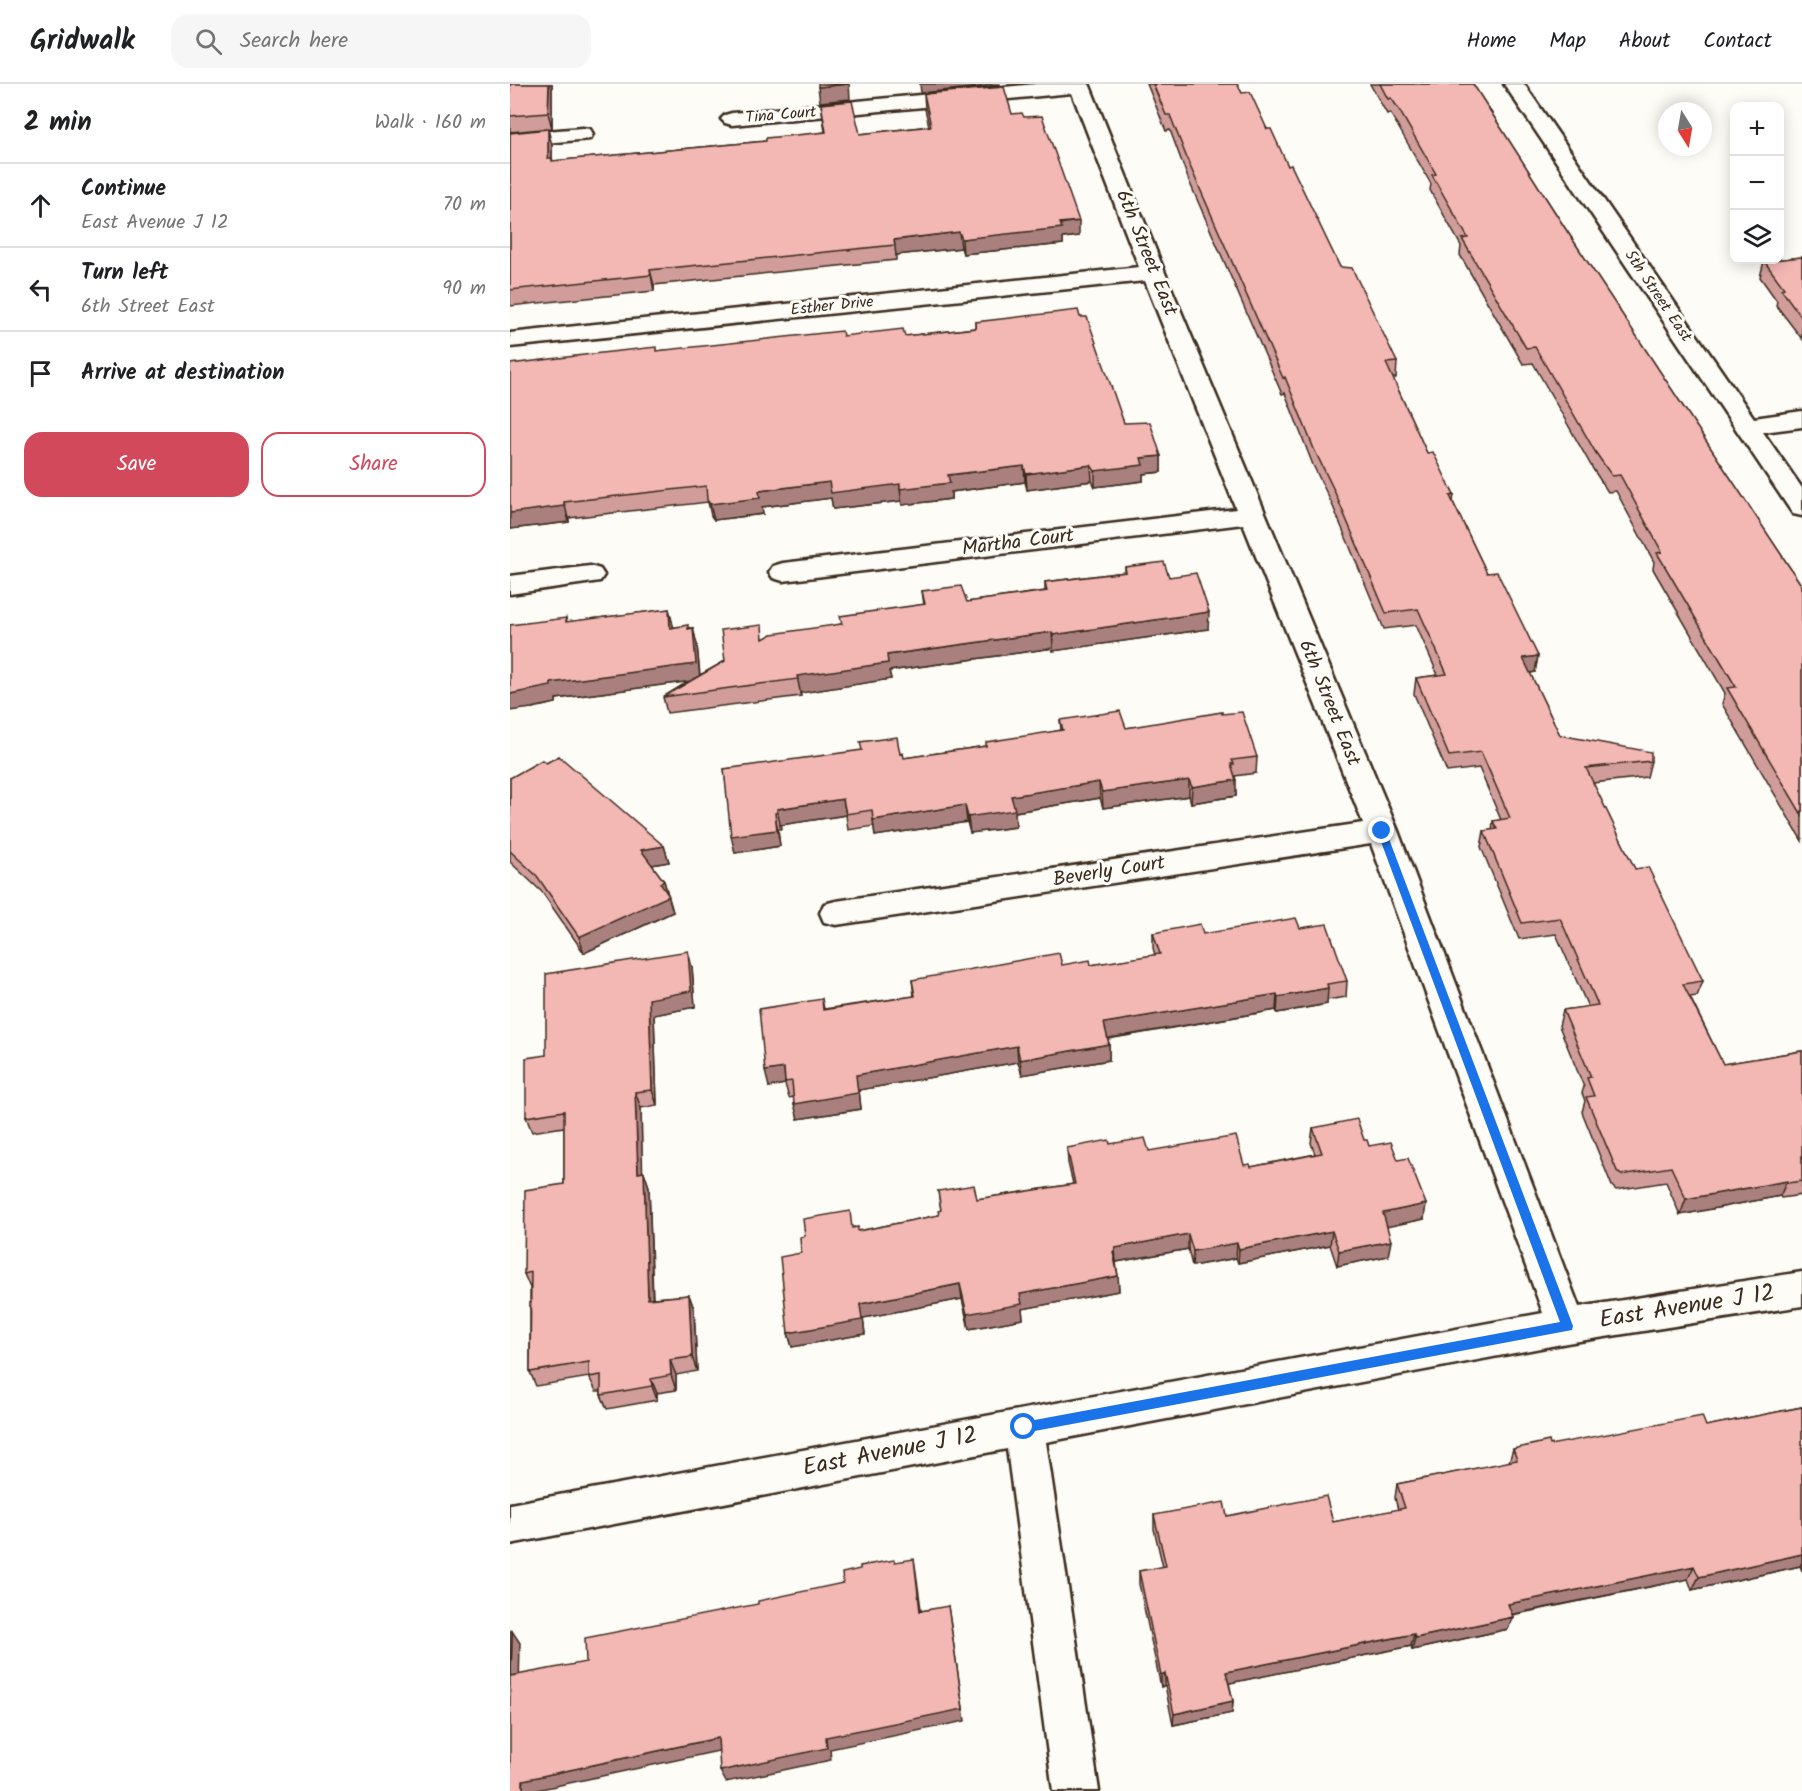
<!DOCTYPE html>
<html lang="en">
<head>
<meta charset="utf-8">
<style>
	body { margin:0; font-family:Kalam,sans-serif; background:#f6f6f6; color:#202124 }
	.controls { position:absolute; right:18px; top:18px; display:grid; overflow:hidden; border-radius:12px; box-shadow:0 3px 15px #0003 }
	.controls button { width:54px; height:54px; display:grid; place-items:center; padding:0; border:0; border-bottom:2px solid #e0e0e0; background:#fff; color:#202124; font:30px sans-serif }
	.compass { position:absolute; left:1148px; top:18px; width:54px; height:54px; border-radius:50%; background:#fff; box-shadow:0 3px 15px #0003; rotate:169deg }
	.stop { position:absolute; width:18px; height:18px; margin:-14px; border:4px solid #1a73e8; border-radius:50%; background:#fff }
	.stop.end { background:#1a73e8; border-color:#fff; box-shadow:0 2px 6px #0008 }
	.list { margin:0; padding:0; list-style:none }
	h2 { display:flex; justify-content:space-between; align-items:center; height:78px; margin:0; padding:0 24px; font-size:26px }
	h2 small { font-size:20px; font-weight:400; color:#757577 }
	.list li { display:grid; grid-template-columns:39px 1fr auto; gap:18px; align-items:center; box-sizing:border-box; height:84px; padding:0 24px; border-top:2px solid #e0e0e0 }
	.list b { display:block; font-size:22px; white-space:nowrap }
	.list p { margin:0; font-size:20px; white-space:nowrap; color:#757577 }
	.list em { font-size:20px; font-style:normal; color:#757577 }
	.actions { display:flex; gap:12px; padding:18px 24px }
	.actions a { flex:1; padding:14px 0; border:2px solid #d1495b; border-radius:18px; text-align:center; font-size:21px; color:#d1495b }
	.actions .main { background:#d1495b; color:#fff }
	.icon { flex:none; width:33px; height:33px; fill:none; stroke:currentColor; stroke-width:2; stroke-linecap:round; stroke-linejoin:round }
	.map { position:relative; flex:none; width:1292px; height:1707px; overflow:hidden }
	header { display:flex; align-items:center; gap:36px; box-sizing:border-box; height:84px; padding:0 30px; background:#fff; border-bottom:2px solid #e0e0e0 }
	header strong { font-size:28px }
	nav { display:flex; gap:33px; margin-inline-start:auto; font-size:21px }
	.search { width:420px; height:54px; background:#f6f6f6; display:flex; align-items:center; gap:15px; box-sizing:border-box; padding:0 21px; border-radius:18px; color:#757577; font-size:22px }
	main { display:flex }
	aside { flex:1; background:#fff }
	.map>svg:first-child { display:block }
	.lines { fill:none; stroke-linecap:round; stroke-linejoin:round }
	.minor-casing { stroke:#3b2a1e; stroke-width:5 }
	.minor { fill:#fdfcf7; fill-rule:evenodd }
	.wall { fill:#d19d9b; stroke:#3b2a1e; stroke-width:1.5 }
	.shaded-wall { fill:#aa807e; stroke:#3b2a1e; stroke-width:1.5 }
	.building { fill:#f3b7b4; stroke:#3b2a1e; stroke-width:1.5 }
	.route { fill:#1a73e8 }
	.labels { text-anchor:middle; dominant-baseline:central; stroke-width:6; stroke-linejoin:round; paint-order:stroke }
	.far-street-label { font-size:16px; fill:#3b2a1e; stroke:#fdfcf7 }
	.street-label { font-size:20px; fill:#3b2a1e; stroke:#fdfcf7 }
	.near-street-label { font-size:24px; fill:#3b2a1e; stroke:#fdfcf7 }
</style>
</head>
<body>
<header>
<strong>Gridwalk</strong>
<div class="search"><svg class="icon" aria-label="search" viewBox="0 0 24 24"><circle cx="10" cy="10" r="6"/><path d="M15 15l6 6"/></svg>Search here</div>
<nav><a>Home</a><a>Map</a><a>About</a><a>Contact</a></nav>
</header>
<main>
<aside>
<h2>2 min<small>Walk · 160 m</small></h2>
<ul class="list">
<li><svg class="icon" aria-label="ahead" viewBox="0 0 24 24"><path d="M12 20V5M6 11l6-6 6 6"/></svg><div><b>Continue</b><p>East Avenue J 12</p></div><em>70 m</em></li>
<li><svg class="icon" aria-label="left" viewBox="0 0 24 24"><path d="M17 20v-9H6M10 6l-5 5 5 5"/></svg><div><b>Turn left</b><p>6th Street East</p></div><em>90 m</em></li>
<li><svg class="icon" aria-label="arrive" viewBox="0 0 24 24"><path d="M6 21V4h12l-3 4 3 4H6"/></svg><div><b>Arrive at destination</b></div></li>
</ul>
<div class="actions"><a class="main">Save</a><a>Share</a></div>
</aside>
<div class="map">
<svg width="1292" height="1707" viewBox="0 0 1292 1707">
	<rect width="100%" height="100%" fill="#fdfcf7"/>
	<filter id="ink" filterUnits="userSpaceOnUse"><feTurbulence type="fractalNoise" baseFrequency=".0167" numOctaves="2"/><feDisplacementMap in="SourceGraphic" scale="12" xChannelSelector="R" yChannelSelector="G"/><feConvolveMatrix kernelMatrix="1 2 1 2 8 2 1 2 1" color-interpolation-filters="sRGB"/></filter>
	<g filter="url(#ink)">
		<g class="lines">
			<defs>
				<path id="minor" d="M526,0H579L580,2L655,189L888,747L1069,1223L1292,1188V1222L1057,1259L536,1358L589,1707H543L497,1365L0,1460V1420L1033,1229L861,760L326,841L314,838L310,829L314,820L326,817L853,739L733,440L273,497L263,494L259,488L263,482L273,479L726,425L635,197L0,263V249L629,183L562,9L222,41L215,39L211,35L215,31L222,29Z
					M994,0H1014L1244,334L1292,327V343L1253,348L1292,404V432L1283,430Z
					M72,44L80,45L83,50L80,55L0,62V50Z
					M80,482L90,485L94,491L90,497L0,510V492Z"/>
			</defs>
			<use href="#minor" class="minor-casing"/>
			<use href="#minor" class="minor"/>
		</g>
		<path class="wall" d="M0,0H42V44L0,48Z
			M637,0H727L732,9L757,45L778,82L830,183L887,278L886,294H883L917,369L944,411L943,418L977,489L1028,572L1025,588L1020,589L1050,651L1141,677L1137,693L1083,699L1125,785L1193,897L1187,912L1180,913L1213,980L1292,967V1111L1271,1114L1270,1112L1170,1131L1156,1098L1106,1106L1102,1102L1072,1028L1075,1017L1072,1009L1074,1003L1049,942L1053,926L1078,923L1046,850L1009,855L971,763L974,747L982,746L983,737L991,736L969,684L937,688L904,610L906,594L928,591L906,541L874,545L822,420L803,381L775,309L772,310L679,97L660,46L656,47Z
			M860,0H963L1055,144L1292,502V757L1212,620L1215,609L1143,485L1144,478L1106,407L1098,408L1083,385L1023,279L1013,280L950,171L951,162L920,106L921,100L886,39L880,29L877,30Z
			M414,10L502,30L569,152L553,154V160L453,170L451,164L386,171V176L144,201V207L0,222V49L42,61V74L43,77L256,57L315,48L311,20L350,50L419,42L415,25Z
			M1292,173V255L1266,221L1267,217L1250,193L1254,177Z
			M570,233L614,339L651,372V388L633,390V397L585,403L582,397L517,406L515,398L441,408V415L392,421L391,417L323,425L321,414L252,423L253,430L204,436L201,432L198,418L59,434V438L0,445L146,267L333,252H395L465,244V238Z
			M615,483L659,493L698,545L543,567V564L379,587L381,595L290,609L291,612L157,629L153,613L179,597L46,615V619L22,624L56,534L57,538L159,525L163,543L183,544L187,561L190,591L255,555L331,540L414,521L412,507L457,518L535,507V498L615,488Z
			M712,630L747,673L746,689L725,692L726,712L681,719L679,712L593,724L590,714L505,728L506,743L460,749L457,738L365,752L364,742L338,746L336,731L270,741L271,745H268L270,762L225,769L214,685L390,670L394,674L476,662L551,646L550,636L616,644Z
			M0,694L154,762L159,778L142,781L154,797L163,828L74,869L32,808L0,778Z
			M790,844L837,897L836,913L817,916V920L767,929L766,926L598,955L599,960V976L512,991L508,978L349,1006L351,1025L288,1035L284,1013L279,1014L275,1000L259,1003L312,915L314,925L404,912L402,896L552,881H581L645,871L643,864V849L693,850Z
			M182,883L185,923L144,931L147,1021L131,1024L132,1088H134L139,1103L143,1214L179,1211L184,1225L187,1287L166,1291V1306L147,1309V1316L97,1325L91,1311V1307H86L79,1293L26,1302L20,1288V1204L14,1190L54,1100V1043L22,1048L16,1033L36,971Z
			M803,1044L854,1056L859,1062L914,1135L877,1142L878,1172L827,1182L820,1161L728,1179L726,1174L682,1182L678,1165L606,1178L608,1192L609,1207L512,1225L513,1235L459,1245L452,1215L353,1234L355,1250L282,1263L278,1249L291,1169L344,1143L349,1147L429,1131L431,1126L428,1107L467,1115L563,1100L558,1079L557,1064L600,1060L639,1067L734,1081L741,1083L805,1070L801,1059Z
			M1292,1323V1487L1290,1482L1182,1506L1178,1495L1002,1531L998,1545L902,1566L901,1562L719,1599L723,1617L722,1629L663,1641L655,1601L651,1603L629,1500V1487L653,1483L644,1445V1431L717,1432L823,1438L888,1426L885,1414L887,1400L999,1378L1003,1365L1040,1361L1196,1342Z"/>
		<path class="shaded-wall" d="M39,0H42V44L38,29Z
			M339,0L340,15L310,18L308,3Z
			M410,0H490V1L411,9Z
			M38,45L42,61V89L38,74Z
			M569,137V152L553,154V160L453,170L452,155Z
			M449,148L451,164L386,171L384,156Z
			M140,186L144,201V207L141,191Z
			M651,372V388L633,390V397L585,403V387L631,374Z
			M581,381L582,397L517,406L516,390Z
			M514,382L515,398L441,408V415L392,421L390,405L438,391Z
			M319,398L390,400L391,417L323,425L321,414L252,423L253,430L204,436L200,420L249,407Z
			M54,418L59,438L0,445V429Z
			M159,525L163,541L164,560L160,544Z
			M699,528L698,545L543,567V551Z
			M183,544L187,561L190,596L46,615V619L22,624L0,627V610L41,599Z
			M542,548L543,564L379,587L381,595L290,609L291,612L287,592L377,571Z
			M1028,572L1025,588L1010,591L1013,574Z
			M679,696V712L593,724L592,708Z
			M726,696V712L681,719L682,703Z
			M589,698L590,714L505,728L506,743L460,749L458,733L501,712Z
			M333,715L336,731L270,741L271,745L267,725Z
			M455,721L457,738L365,752L363,736Z
			M265,729L270,762L225,769L221,752Z
			M154,762L159,778L135,782L131,766Z
			M154,797L163,828L74,869L69,853L150,799Z
			M178,867L182,883L185,923L144,931L147,1021L142,1006L139,915Z
			M818,904L817,920L767,929L768,913Z
			M767,910L766,926L594,955V939Z
			M599,960V976L512,991L510,976Z
			M507,962L508,978L349,1006L351,1025L288,1035L284,1020L346,991Z
			M274,984L275,1000L259,1003L255,987Z
			M125,1008L131,1024L133,1104L128,1089Z
			M134,1088L139,1103L143,1229L138,1215Z
			M1277,1097L1270,1112L1170,1131L1176,1115Z
			M916,1120L914,1135L871,1144L873,1129Z
			M822,1147L820,1161L728,1179L729,1165Z
			M678,1150V1165L606,1178L605,1164Z
			M881,1157L878,1172L827,1182L829,1167Z
			M727,1159L726,1174L682,1182L683,1167Z
			M608,1192L609,1207L512,1225L513,1235L459,1245L457,1230L510,1210Z
			M450,1200L452,1215L353,1234L355,1250L282,1263L278,1249L350,1220Z
			M179,1211L184,1225L187,1287L182,1273Z
			M160,1276L166,1291V1306L161,1291Z
			M141,1295L147,1309V1316L142,1302Z
			M1292,1470V1478L1290,1482L1182,1506L1189,1493Z
			M404,1475L406,1488L413,1540L410,1527Z
			M1184,1482L1178,1495L994,1532L998,1520Z
			M438,1522L455,1637L320,1665L321,1676L216,1698L210,1687L316,1653Z
			M1003,1533L998,1545L902,1566L905,1554Z
			M2,1547L10,1559L9,1604L1,1592Z
			M904,1550L901,1562L715,1600L716,1588Z
			M655,1589V1601L651,1603V1591Z
			M723,1617L722,1629L663,1641L664,1630Z
			M208,1654L213,1666L22,1707H13V1696Z"/>
		<path class="building" d="M0,0H39L38,29L0,32Z
			M308,0H339L308,3Z
			M643,0H727L732,9L740,8L757,45H761L778,82L781,81L830,183L842,184L887,278L876,279L917,369L923,368L944,411L940,412L977,489L987,488L1028,572L1013,574L1050,651L1141,668V677L1076,684L1125,785L1138,783L1193,897L1173,900L1213,980L1292,967V1097L1278,1099L1277,1097L1176,1115L1161,1083L1111,1091L1107,1087L1076,1013L1084,1012L1077,994L1081,993L1053,926L1088,921L1050,834L1012,839L974,747L987,745L983,737L1000,734L971,668L939,672L906,594L937,590L908,525L876,529L823,404L804,365L775,293L773,294L680,82L660,31H656Z
			M870,0H963L1055,144L1292,502V731L1217,604L1226,603L1147,469L1152,468L1110,391L1102,392L1086,369L1025,263L1016,264L952,155L958,154L922,91L926,90L888,24L881,14L878,15Z
			M494,3L502,30L512,29L514,33L532,32L569,137L550,139L552,144L452,155L449,148L384,156L385,161L140,186L141,191L0,206V49L38,45V74H42V77L256,57V54L316,48L311,20L342,17L350,50L421,42L414,10Z
			M1292,173V234L1271,205L1274,204L1254,177Z
			M568,226L570,233H577L614,339L640,338L651,372L631,374L633,381L585,387L581,381L516,390L514,382L438,391L440,399L390,405V400L321,409L319,398L249,407L250,414L200,420L197,416L196,402L54,418V422L0,429V280L82,270L146,263V267L332,247L333,252L393,245L395,252L466,244L465,238Z
			M654,478L659,493L686,489L699,528L543,551L542,548L377,571L378,579L287,592L288,595L153,613L215,577L211,546L252,541L253,555L262,550L332,540L330,532L415,520L412,507L451,502L457,518L537,507L535,498L616,488L615,483Z
			M159,525L160,544L178,541V545L183,544L186,580L41,599V602L0,610V541L56,534V538Z
			M610,627L616,644L712,628V630L732,628L747,673L722,676L724,680H721L726,696L682,703L679,696L592,708L589,698L501,712L505,726L458,733L455,721L363,736L362,726L336,730L333,715L267,725V729H265L267,746L221,752L214,685L352,666L350,658L387,653L390,670L393,669L394,674L476,662V658L553,646L550,636Z
			M49,672L154,762L131,766L154,797L150,799L159,812L69,853L27,792L0,767V694L32,676L36,679Z
			M786,834L790,844L817,840L837,897L817,900L818,904L768,913L767,910L594,939L599,960L510,976L507,962L346,991L348,1009L284,1020L282,997L275,998L274,984L255,987L249,925L312,915L313,926L405,912L402,896L549,869L552,881L580,876L581,881L650,870L643,849L690,840L693,850Z
			M178,867L181,907L139,915L142,1006L125,1008L128,1089L134,1088L138,1215L179,1211L182,1273L160,1276L161,1291L141,1295L142,1302L91,1311V1291L79,1293V1278L20,1288L21,1188L14,1190L15,1106L54,1100V1027L16,1033V974L36,971V890Z
			M847,1035L854,1056H857L859,1062L881,1058L888,1076L898,1074L916,1120L873,1129L881,1157L829,1167L822,1147L729,1165L727,1159L683,1167L678,1150L605,1164V1168H603L608,1192L510,1210L512,1220L457,1230L450,1200L350,1220L352,1236L278,1249L270,1173L291,1169L290,1153L295,1152L293,1135L340,1127L342,1144L348,1143V1147L429,1131L428,1127L431,1126L428,1107L464,1101L467,1115L565,1100L557,1064L599,1056L600,1060L635,1054L639,1067L726,1052L734,1081L740,1080L741,1083L812,1069L803,1044Z
			M1292,1323V1470L1189,1493L1184,1482L998,1520L1003,1533L905,1554L904,1550L716,1588L723,1617L664,1630L655,1589L651,1591L629,1487L656,1482L644,1431L714,1418L717,1432L816,1412L823,1438L895,1424L887,1400L1007,1376L1003,1365L1039,1357L1040,1361L1192,1332L1196,1342Z
			M404,1475L410,1527L438,1522L453,1625L316,1653L317,1664L210,1687L208,1654L13,1696V1707H0V1547H2L1,1592L76,1578L75,1554L248,1520V1517L333,1499L332,1489L350,1485V1482L384,1476L385,1478Z"/>
	</g>
	<path class="route" d="M872,744L876,747L1063,1242L1062,1246L514,1349L509,1347V1339L514,1338L1050,1238L867,747Z"/>
	<g class="labels">
		<g class="far-street-label">
			<text transform="translate(271 31) rotate(-5)">Tina Court</text>
			<text transform="translate(1148 212) rotate(56)">5th Street East</text>
			<text transform="translate(322 222) rotate(-6)">Esther Drive</text>
		</g>
		<g class="street-label">
			<text transform="translate(636 169) rotate(68)">6th Street East</text>
			<text transform="translate(508 459) rotate(-7)">Martha Court</text>
			<text transform="translate(819 619) rotate(68)">6th Street East</text>
			<text transform="translate(599 788) rotate(-9)">Beverly Court</text>
		</g>
		<g class="near-street-label">
			<text transform="translate(1177 1223) rotate(-9)">East Avenue J 12</text>
			<text transform="translate(380 1368) rotate(-11)">East Avenue J 12</text>
		</g>
	</g>
</svg>
<div class="controls">
<button>+</button>
<button>−</button>
<button><svg class="icon" aria-label="layers" viewBox="0 0 24 24"><path d="M12 4l9 5-9 5-9-5zM3 14l9 5 9-5"/></svg></button>
</div>
<svg class="compass" viewBox="-18 -18 36 36"><path d="M0-13l5 13h-10z" fill="#e53935"/><path d="M0 13l5-13h-10z" fill="#757577"/></svg>
<div class="stop" style="left:514px;top:1343px"></div>
<div class="stop end" style="left:872px;top:747px"></div>
</div>
</main>
</body>
</html>
